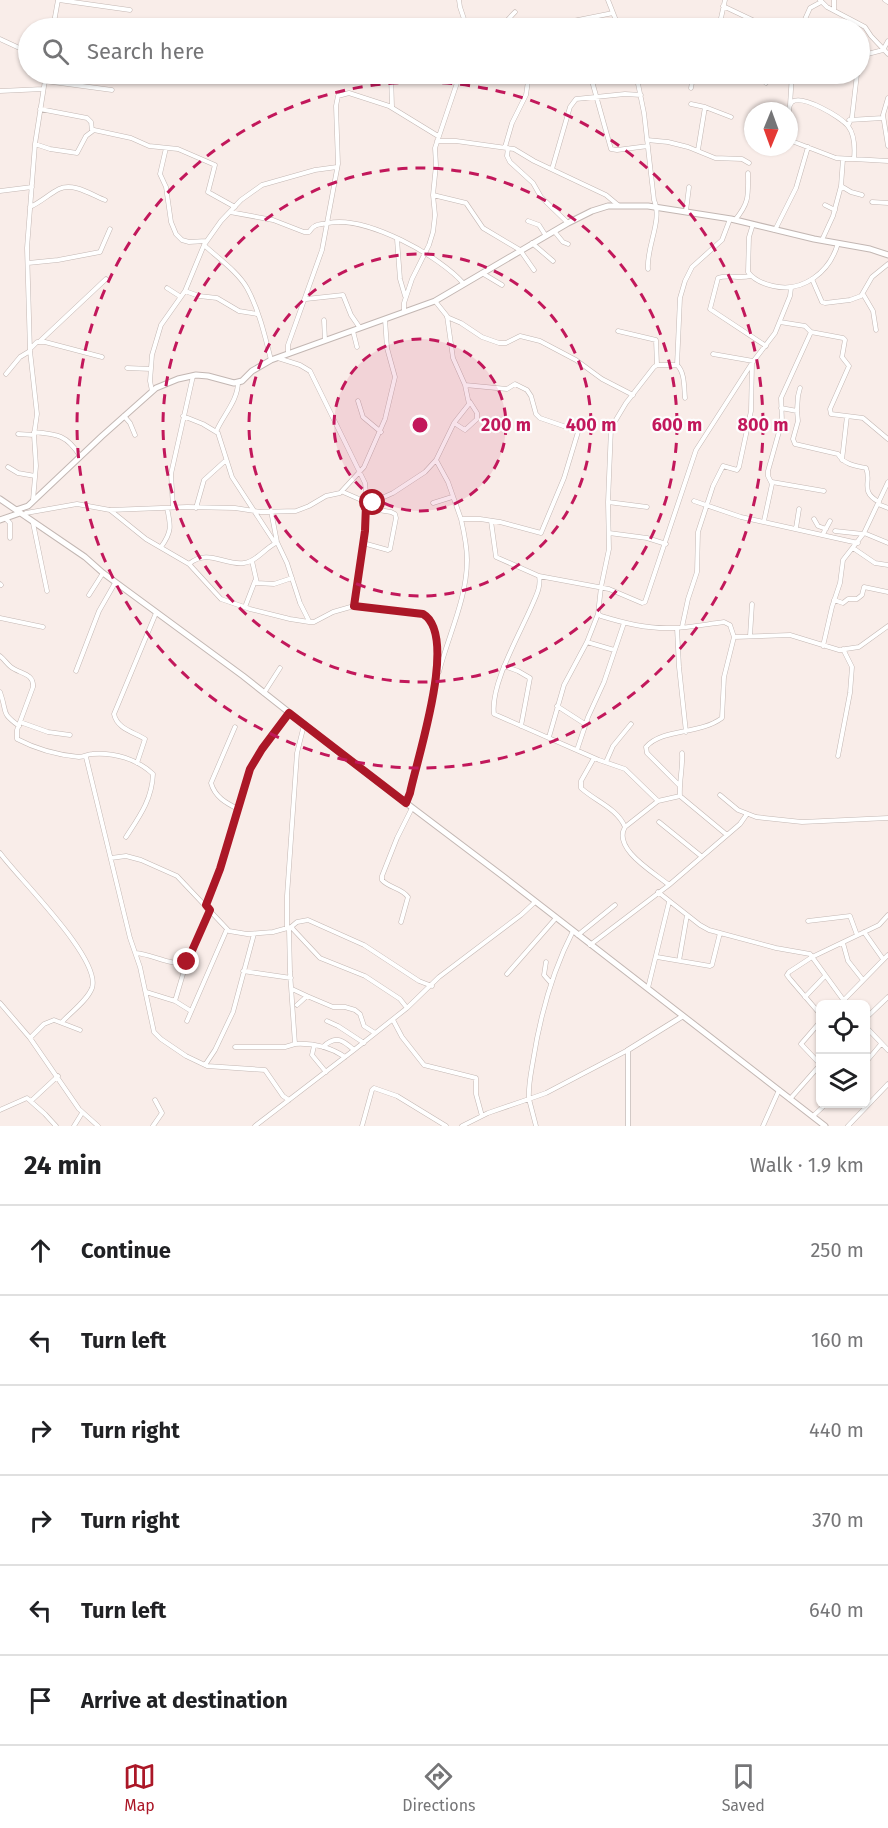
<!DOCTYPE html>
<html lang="en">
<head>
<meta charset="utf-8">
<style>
	body { margin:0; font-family:"Fira Sans",sans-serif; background:#f6f6f6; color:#202124 }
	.controls { position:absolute; right:18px; bottom:18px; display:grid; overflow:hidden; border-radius:9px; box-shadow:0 2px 4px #0004 }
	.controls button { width:54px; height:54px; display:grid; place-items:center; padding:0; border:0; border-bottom:2px solid #e0e0e0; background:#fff; color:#202124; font:30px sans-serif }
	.compass { position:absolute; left:744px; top:102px; width:54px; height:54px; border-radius:50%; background:#fff; box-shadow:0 2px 4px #0004; rotate:181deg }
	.stop { position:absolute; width:18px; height:18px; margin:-14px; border:4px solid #ab1727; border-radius:50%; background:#fff }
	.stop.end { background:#ab1727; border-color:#fff; box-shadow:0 2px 6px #0008 }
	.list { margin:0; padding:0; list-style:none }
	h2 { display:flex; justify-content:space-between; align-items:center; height:78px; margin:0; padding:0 24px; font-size:26px }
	h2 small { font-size:20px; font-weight:400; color:#757577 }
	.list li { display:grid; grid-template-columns:39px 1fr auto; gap:18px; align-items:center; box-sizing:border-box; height:90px; padding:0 24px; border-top:2px solid #e0e0e0 }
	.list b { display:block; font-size:22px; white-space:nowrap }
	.list em { font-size:20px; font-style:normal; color:#757577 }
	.icon { flex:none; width:33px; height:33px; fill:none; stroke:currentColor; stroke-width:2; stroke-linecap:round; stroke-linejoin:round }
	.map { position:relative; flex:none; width:888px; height:1126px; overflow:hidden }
	.search { position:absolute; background:#fff; box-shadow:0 2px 4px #0004; left:18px; right:18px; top:18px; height:66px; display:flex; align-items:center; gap:15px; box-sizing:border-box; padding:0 21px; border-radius:33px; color:#757577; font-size:22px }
	.sheet { height:618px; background:#fff }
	nav { display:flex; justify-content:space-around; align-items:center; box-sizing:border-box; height:84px; border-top:2px solid #e0e0e0; background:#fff; font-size:16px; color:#757577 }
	nav a { display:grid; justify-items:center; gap:3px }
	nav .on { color:#ab1727 }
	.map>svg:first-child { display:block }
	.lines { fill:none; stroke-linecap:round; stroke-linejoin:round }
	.minor-casing { stroke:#c3b7b3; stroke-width:5 }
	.tertiary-casing { stroke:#c3b7b3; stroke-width:6 }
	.secondary-casing { stroke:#c3b7b3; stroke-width:7 }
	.minor { stroke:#fff; stroke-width:4 }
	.tertiary { stroke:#fff; stroke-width:4.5 }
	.secondary { stroke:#fff; stroke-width:5 }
	.route { stroke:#ab1727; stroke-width:8 }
	.ring { fill:none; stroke:#c2185b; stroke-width:3; stroke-dasharray:10 8 }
	.centre { fill:#c2185b; stroke:#fdfdfd; stroke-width:3 }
	.ring-label { font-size:18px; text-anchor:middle; font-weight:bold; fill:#c2185b; stroke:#fdfdfd; stroke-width:4.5; stroke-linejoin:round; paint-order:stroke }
</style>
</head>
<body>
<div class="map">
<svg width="888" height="1126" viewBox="0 0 888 1126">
	<rect width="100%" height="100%" fill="#f9ede9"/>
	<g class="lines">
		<defs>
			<path id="minor" d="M59,0L130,10
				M459,0L460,7L467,28
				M608,0L619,28
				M820,0L827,7L865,27L871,36L888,54
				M885,0L888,2
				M723,6L761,24L802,25L805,28
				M834,10V0
				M568,22L613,13
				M719,27L725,0
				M53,28L58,0
				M500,28L515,12
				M801,28L810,8L821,2
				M0,39L28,52
				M860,56L883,50L888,41
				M860,56L861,50
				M391,74L392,107
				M590,74L611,149L617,150L648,146
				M636,74L644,113L654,200C663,220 646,247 648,269
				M756,74L766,83
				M45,81L112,90
				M691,88L693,77H710L714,74
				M0,91L43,89
				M888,98L883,115L888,146
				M691,104L705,107
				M790,105L792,74
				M40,109L87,118L91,122L92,130
				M789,111C789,108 790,104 792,102C802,94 841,117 848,126C855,135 855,148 854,159
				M849,120L883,118
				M848,126L852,117L857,74
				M647,140L668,142L688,147L715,158L742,159L749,163
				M789,140L836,158L888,161
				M437,141H456L514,149L534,161L606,195L618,205
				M35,144L50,149L77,153L86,136L94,130L131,138L149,146L178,149L215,165L208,192L235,207
				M505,147L512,123L526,95L529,74
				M166,148L160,174L166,187L171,222L176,234L182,240L189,242L206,241
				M508,148L507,156L510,162L533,183L541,197L568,223
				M698,150L705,107L731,117
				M843,159L841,186L851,192L862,195
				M552,169L570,107L576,99L625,94L641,95
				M0,191L32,187
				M433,195L466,203L483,228L520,250L534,270
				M872,202L888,203
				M825,205L835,210
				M30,207C41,202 49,194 59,189C73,182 92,195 105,200
				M686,211L689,187
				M230,212L273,220L304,232H309C311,230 312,227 315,226C318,224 324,224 328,223C366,215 440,256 464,284
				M735,220C750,202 748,195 748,173
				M528,221L539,225L546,236
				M753,224L749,237L748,272C754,280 764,284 773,286C803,293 830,272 838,243
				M775,230L796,188L808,147
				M554,231L563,242L568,244
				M397,239L400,279L405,296
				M822,240L833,216L841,186
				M532,243L553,261
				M204,245C218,258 238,272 247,288C259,310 265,336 271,360
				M28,263L58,260L100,252L110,229
				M482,273L502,285
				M750,276C739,279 727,274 718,278L710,309L766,346
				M812,279L822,302L825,303L850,300L861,296L872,277L888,264
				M167,288L181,297
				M185,291L199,296L217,298L239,311L257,314
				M863,294L873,311L876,330
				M306,299L343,295L351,315L360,328
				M404,312V303L412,279L429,245L433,232L435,215L433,195L436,165L435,148L460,74
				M447,317L461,323L482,337L499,343H506L520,336L540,341L576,360L602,379L633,395
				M324,320L325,340
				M353,331L357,347
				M618,331L656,340L657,365
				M811,332L843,338L845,340L842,357L849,366L830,409L831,414L847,416L842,460
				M39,342L106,279
				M30,349L37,342H45L102,357
				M288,354V345L322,250L338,164L336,106L338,96L349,93L389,106L438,136
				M713,354L753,361
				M278,358L300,365L310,371L365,483C371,524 357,565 354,606
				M127,368L151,369
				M6,374L20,357L30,351
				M152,391L150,381L152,355L161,325L185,291L204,245L221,221L241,200L262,185L315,170L337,167
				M685,398C684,388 685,372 677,365L680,298L685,281L692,267L722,240L730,219
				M358,401L363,417L381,432
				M781,408L797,411L798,421L793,439L795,444L838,454C843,464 855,466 866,468C872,482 859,491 879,502
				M797,410L798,396L800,388
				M124,416L130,423L135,435
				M183,416L203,424L218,433L232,477L275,543
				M847,416L863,418L888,439
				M454,423L465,430L477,419V413L470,402
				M34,432C57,434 67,435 80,456
				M216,432C223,415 238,401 238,382
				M18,434L34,435
				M436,460L448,482L461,519H480L500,522L541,533L564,478L578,432L575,430L540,418L536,414L531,396L527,390L515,384L507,389L465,385
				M8,467L18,473L35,476
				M772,482L824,491
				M343,492L366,502
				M33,500L36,466L34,435L37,414L30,351L27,248L35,144L46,74
				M694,501L741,517L858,543
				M608,502L647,507
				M433,503L452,497
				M878,504L888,508
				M366,505L393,493L425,472L436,460L454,423L469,404L465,385L453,358L447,316L435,301
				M173,507L171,474L193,376
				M196,508L204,480L225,461
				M110,510L146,539L189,564L221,599L250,609L290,619L309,622H314L333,612L354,606L411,612L423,614L430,618L437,638L436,682L410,793L406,803
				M271,511L277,542L287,563L300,603L309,621
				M26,513L77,504L110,510L187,507L235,508L261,512L296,511L309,506L326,496L340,493L364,467L385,419L395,377L387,348L385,319
				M6,519L10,523V538
				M814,519L818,526L826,529
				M491,521L496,557L539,576C541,586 537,594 533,603C521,632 490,684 494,714L599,760L625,769L658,801
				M764,521L772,484L768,476V471L782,421L781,398L811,332L805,326L780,322
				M33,523L47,591
				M796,528L799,509
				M835,531L863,534
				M609,533L647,538L666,544
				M864,533L888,543
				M823,534L830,521
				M363,543L388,550L390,549L396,518L395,514L391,512L366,508
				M161,547C172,532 171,526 167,508
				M853,548L875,563L888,565
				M252,561L257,583L274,584L292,578
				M189,564C208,548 225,566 244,563C256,562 265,548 276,543
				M539,576L609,589L642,603L645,602L696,450L752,363L775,333L790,296L791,288
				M0,584L1,585
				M89,595L103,573
				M834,600L843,603L848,599H857L862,595L864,587L888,592
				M245,607L255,581
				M598,614L601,616C624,623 647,629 672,628C689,628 707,624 724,622L730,625L734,637L724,677L722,718C699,735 663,728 646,747L647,753L680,786
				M0,618L43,627
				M682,627L688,599L697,572L698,532L713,486L723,466L737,470L739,467L751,411L752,363
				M677,628L679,667L686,732
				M750,636L752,604
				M734,637L790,635L839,650L859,647L888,626
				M587,642L614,650
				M823,646L832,607L840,583L843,560L864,533L888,482
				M0,656C4,659 7,664 11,667C20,674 34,673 33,687L17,730V739C36,749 58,755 79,757C85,757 87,754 92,754C114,752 137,759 153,774C152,800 139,817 126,837
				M504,666L518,671L530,678L521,726
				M76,671L99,611L115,583
				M439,672C448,636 467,599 467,560C467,546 464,532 461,519
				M0,692C8,714 0,712 19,726
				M264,693L280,668
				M557,706L585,724
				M20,722L48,732L70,735
				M235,727L211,783C215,797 226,803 238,809
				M549,737L564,685L587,642L598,614L601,587L609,549L608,502L611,428L626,403L654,367L657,365H677
				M577,750L588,717L604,682L624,623
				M682,753C683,768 679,781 680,796L727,835
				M838,756L850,693L852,667L843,649
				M86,757L130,938L140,967L154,1032L161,1039L186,1056L207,1066L265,1070L283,1096L289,1100
				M594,758L581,781V788C595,801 617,808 625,827
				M606,762L613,746L631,724
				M137,763L145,739C134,732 117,729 114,714L156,613
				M720,795L738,810L756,817L802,822L888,818
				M659,822L701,856
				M0,853C18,878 102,959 92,988C87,1001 71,1012 62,1022
				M111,858L126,856L141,860L177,876L229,931L247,934L273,932L291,927L320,958L365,976L400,999L407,1008
				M669,885C655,873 612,849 625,827L658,801L680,796
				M658,892L700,925L709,930L776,948L810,954L847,1005
				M206,905L220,869L251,769L262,749L289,713
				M808,921L850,916L857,935
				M401,922L408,897C402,888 389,888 382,880V876L397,838L412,808
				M291,927L297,922L308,920L364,945L419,981L432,986
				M287,928V896L297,753L304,725
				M289,929L290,972L295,1044C314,1043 330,1047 345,1057
				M864,932L883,959
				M578,935L615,905
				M843,943L848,961L863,980
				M590,945L669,885L740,824L747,814
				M136,953C151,954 174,967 187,962
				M657,957L710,966L712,965L720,933
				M679,961L687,915
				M546,962L544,975L551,983
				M243,971L291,978
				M507,974L556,918
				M648,988L669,902
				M292,989L307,996
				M146,992L175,1001L186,964L210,910
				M805,997L825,976
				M175,1001L191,1011
				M0,1003L30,1038L79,1109L98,1126
				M297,1005L307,996L333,1007H345L355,1010L360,1014L364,1026L375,1033
				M839,1005L888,955
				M820,1014L790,979L787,975L789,972L812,957L879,925L888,915
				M866,1018L888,997
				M393,1020L402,1037L424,1065L476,1078V1094L482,1116
				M187,1021L227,929
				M327,1021L338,1026L364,1043
				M820,1022L801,1044L820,1064
				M866,1027L888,1050
				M30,1038L44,1024L54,1020L80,1030
				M314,1046L312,1055L326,1072
				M235,1047H285L295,1044
				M323,1047C336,1034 344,1041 354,1050
				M866,1062L881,1044
				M205,1065L215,1050L233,1012L254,934
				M790,1099L820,1065
				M31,1101L58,1076
				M0,1110L27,1098L45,1114L56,1126
				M813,1116L826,1104
				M74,1126L82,1113
				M153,1126L162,1113L155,1100
				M255,1126L354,1050L407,1008L439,977L521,915L535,902
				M362,1126L372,1090L374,1088L397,1096L446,1126
				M462,1126L488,1113L529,1099C528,1086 531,1073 533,1061C540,1016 552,972 573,931
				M536,1126L529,1099L546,1093L628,1050
				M763,1126L779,1090
				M848,1126L888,1084"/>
			<path id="tertiary" d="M628,1126V1050L683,1016"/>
			<path id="secondary" d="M0,499L85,557L103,573L243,676L348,759L504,877L825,1126
				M16,510L28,506L102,436L156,388L178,379L196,375L208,376L234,383L242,381L252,371L271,360L435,301L568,223L592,211L608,206H648L731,219L814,239L870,249L888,255
				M0,520L20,513"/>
		</defs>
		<use href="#minor" class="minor-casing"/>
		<use href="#tertiary" class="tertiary-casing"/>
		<use href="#secondary" class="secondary-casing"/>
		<use href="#minor" class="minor"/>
		<use href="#tertiary" class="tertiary"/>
		<use href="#secondary" class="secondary"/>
	</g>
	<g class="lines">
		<path class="route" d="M187,962L210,910L206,905L220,869L250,769L262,749L289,713L406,803L410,793C417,758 459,635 423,614L354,606L365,531L366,505L373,503"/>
	</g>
	<circle cx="420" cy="425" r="86" fill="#c2185b" fill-opacity=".12"/>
	<g class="ring">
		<circle cx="420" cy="425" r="86"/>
		<circle cx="420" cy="425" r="171"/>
		<circle cx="420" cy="425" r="257"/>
		<circle cx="420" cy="425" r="343"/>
	</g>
	<circle cx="420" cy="425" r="9" class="centre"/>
	<g class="ring-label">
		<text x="506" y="431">200 m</text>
		<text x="591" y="431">400 m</text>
		<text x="677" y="431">600 m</text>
		<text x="763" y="431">800 m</text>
	</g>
</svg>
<div class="controls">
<button><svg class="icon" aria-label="locate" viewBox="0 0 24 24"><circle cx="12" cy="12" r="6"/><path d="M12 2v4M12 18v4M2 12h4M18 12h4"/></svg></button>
<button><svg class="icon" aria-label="layers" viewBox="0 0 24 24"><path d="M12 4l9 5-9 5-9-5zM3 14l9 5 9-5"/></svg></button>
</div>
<svg class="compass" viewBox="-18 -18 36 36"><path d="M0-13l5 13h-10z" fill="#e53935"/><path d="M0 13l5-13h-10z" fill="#757577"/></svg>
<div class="stop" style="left:373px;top:503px"></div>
<div class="stop end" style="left:187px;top:962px"></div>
<div class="search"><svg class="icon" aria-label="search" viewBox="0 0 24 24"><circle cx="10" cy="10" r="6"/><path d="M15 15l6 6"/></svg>Search here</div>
</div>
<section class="sheet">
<h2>24 min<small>Walk · 1.9 km</small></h2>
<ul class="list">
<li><svg class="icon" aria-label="ahead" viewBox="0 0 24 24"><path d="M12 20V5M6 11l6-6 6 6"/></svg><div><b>Continue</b></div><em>250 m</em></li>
<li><svg class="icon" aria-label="left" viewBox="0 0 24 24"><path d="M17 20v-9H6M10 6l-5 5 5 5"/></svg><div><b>Turn left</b></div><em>160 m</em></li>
<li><svg class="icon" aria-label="right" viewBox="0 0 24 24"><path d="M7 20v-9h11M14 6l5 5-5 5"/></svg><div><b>Turn right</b></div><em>440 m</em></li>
<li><svg class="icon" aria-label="right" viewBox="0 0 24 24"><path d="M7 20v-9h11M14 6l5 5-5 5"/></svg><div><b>Turn right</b></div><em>370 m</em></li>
<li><svg class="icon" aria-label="left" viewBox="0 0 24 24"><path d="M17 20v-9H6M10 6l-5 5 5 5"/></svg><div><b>Turn left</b></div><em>640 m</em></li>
<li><svg class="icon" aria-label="arrive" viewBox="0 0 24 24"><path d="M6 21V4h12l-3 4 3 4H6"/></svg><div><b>Arrive at destination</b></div></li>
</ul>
</section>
<nav>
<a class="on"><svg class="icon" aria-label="map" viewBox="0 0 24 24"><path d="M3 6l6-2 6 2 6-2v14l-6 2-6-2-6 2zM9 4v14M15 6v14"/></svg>Map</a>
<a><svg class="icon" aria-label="directions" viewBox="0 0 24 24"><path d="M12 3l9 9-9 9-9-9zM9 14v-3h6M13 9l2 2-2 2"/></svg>Directions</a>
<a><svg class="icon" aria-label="saved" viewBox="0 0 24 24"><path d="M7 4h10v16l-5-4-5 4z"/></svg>Saved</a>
</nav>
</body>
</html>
